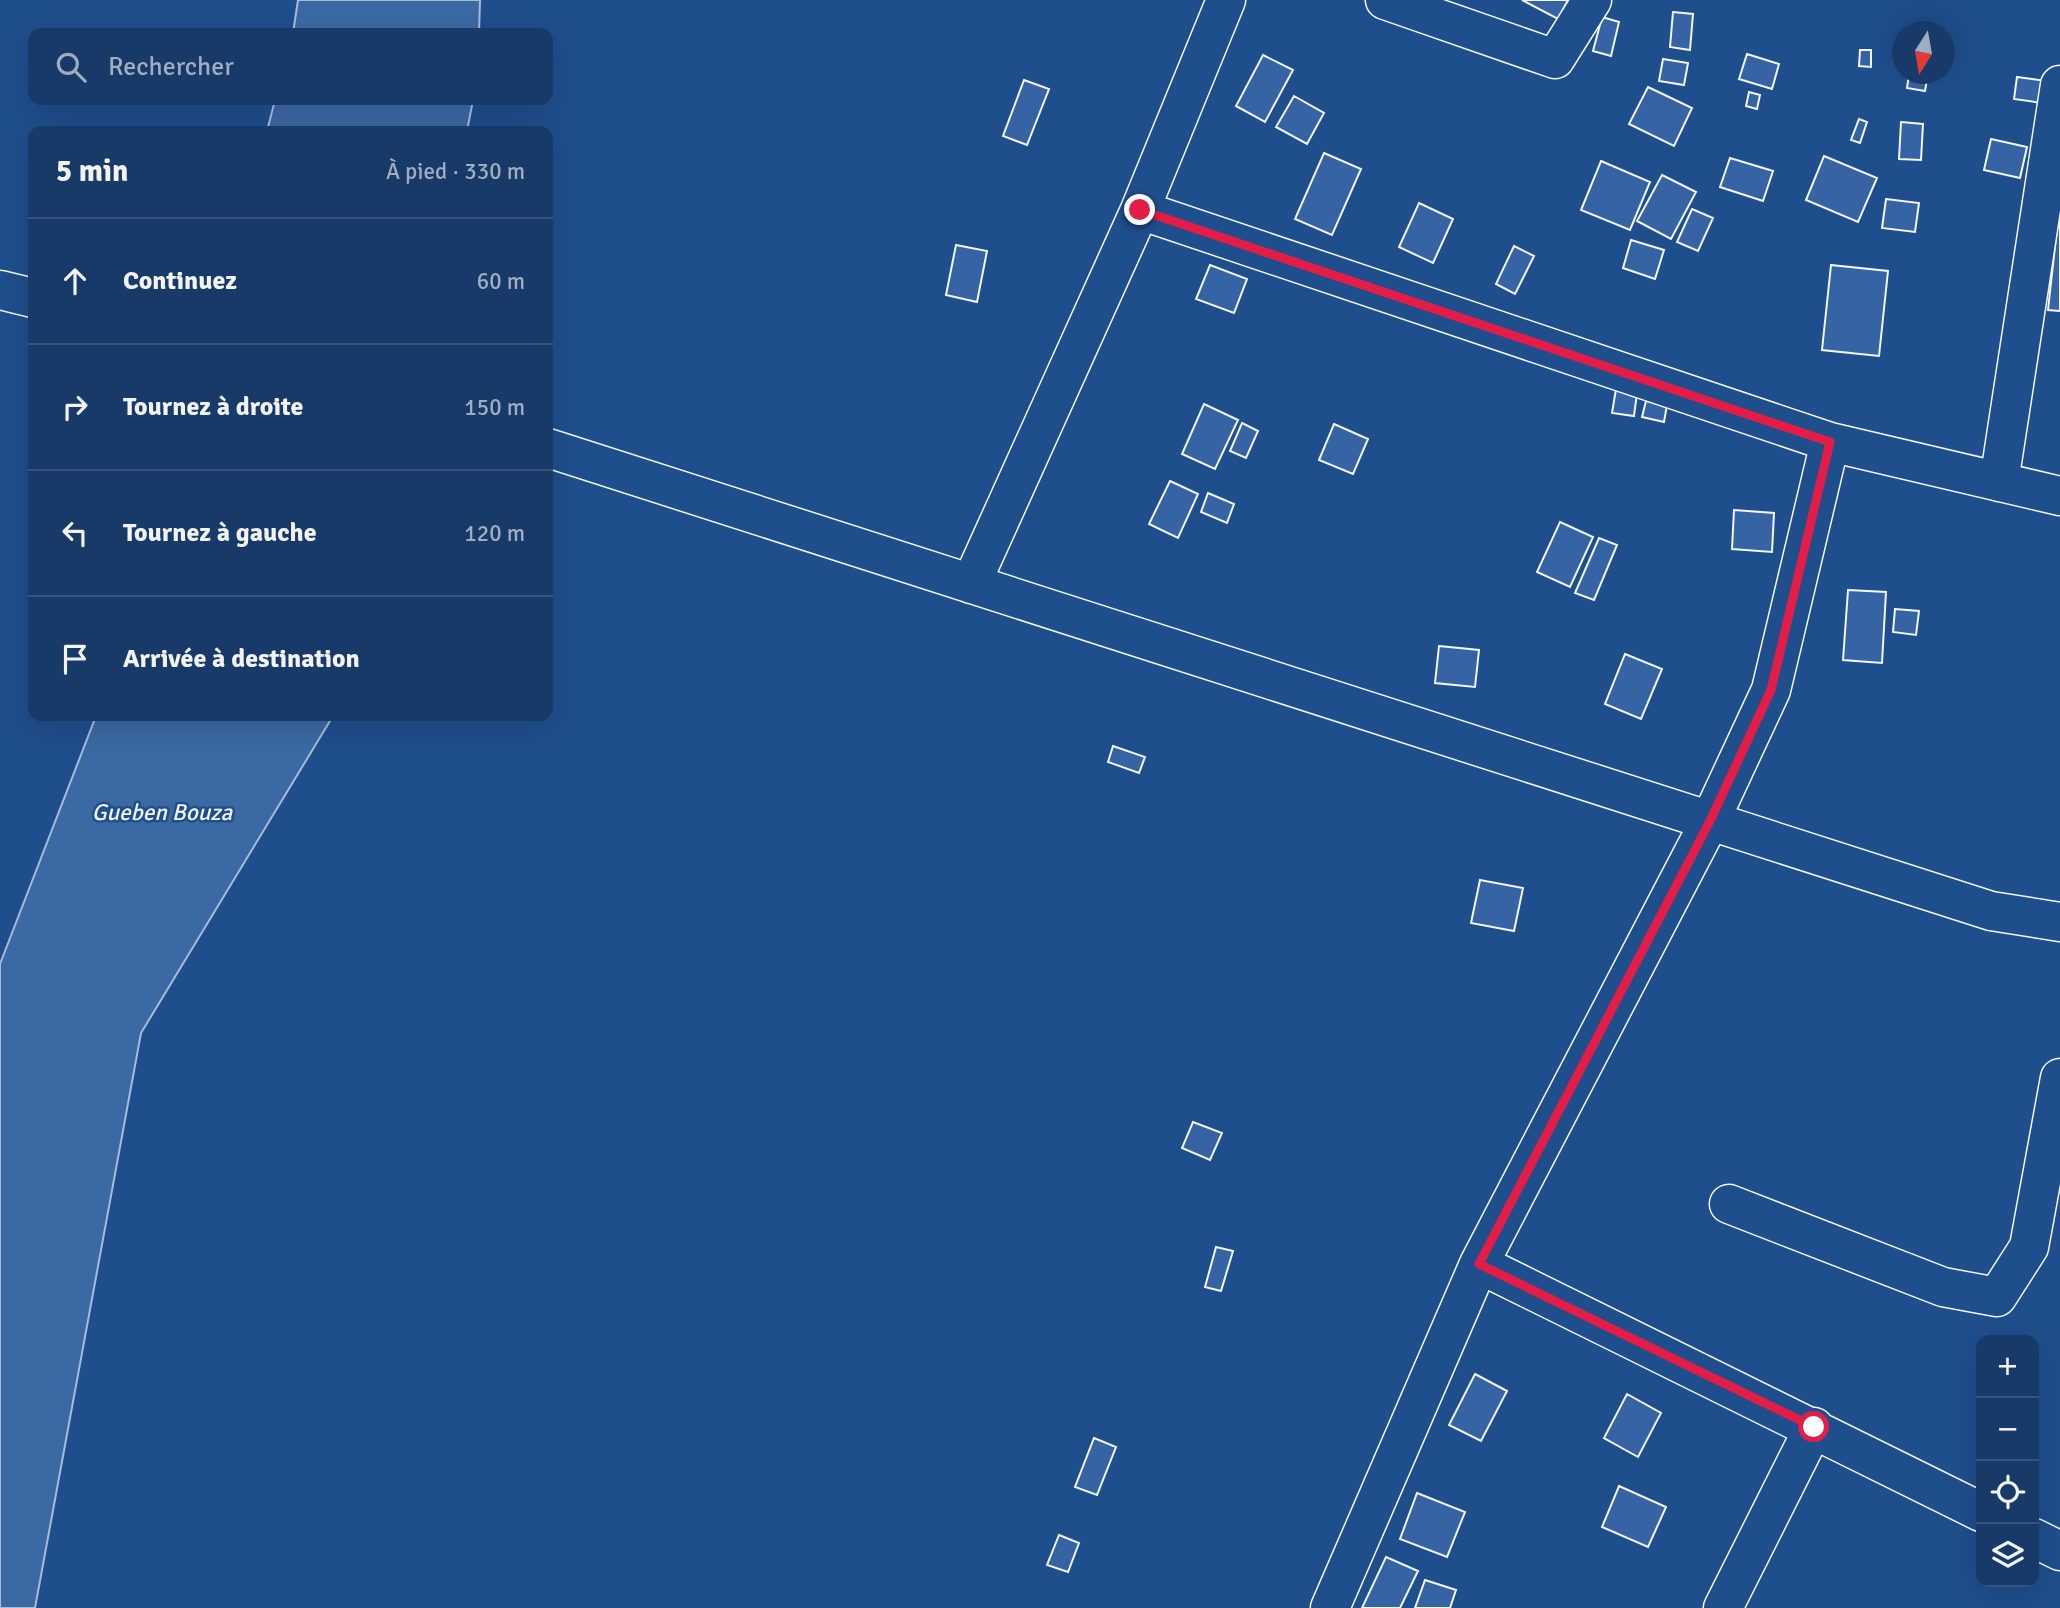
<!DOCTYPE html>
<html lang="fr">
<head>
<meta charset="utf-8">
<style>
	body { margin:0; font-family:Signika,sans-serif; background:#244571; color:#f1f3f6 }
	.controls { position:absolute; right:21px; bottom:21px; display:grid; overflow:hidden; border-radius:14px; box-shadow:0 7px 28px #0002 }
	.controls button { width:63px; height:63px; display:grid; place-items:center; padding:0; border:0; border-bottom:2px solid #36547d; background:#173a69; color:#f1f3f6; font:35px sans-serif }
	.compass { position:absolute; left:1892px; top:21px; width:63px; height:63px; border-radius:50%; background:#173a69; box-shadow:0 7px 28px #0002; rotate:191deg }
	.stop { position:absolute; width:21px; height:21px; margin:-16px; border:5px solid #e11d48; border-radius:50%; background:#fff }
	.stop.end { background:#e11d48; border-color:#fff; box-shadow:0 2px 7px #0008 }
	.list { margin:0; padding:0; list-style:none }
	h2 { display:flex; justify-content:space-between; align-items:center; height:91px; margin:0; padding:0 28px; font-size:30px }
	h2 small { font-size:23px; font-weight:400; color:#9eadc0 }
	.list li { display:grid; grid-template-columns:46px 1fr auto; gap:21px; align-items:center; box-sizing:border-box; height:126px; padding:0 28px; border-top:2px solid #36547d }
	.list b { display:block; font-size:26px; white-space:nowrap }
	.list em { font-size:23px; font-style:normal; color:#9eadc0 }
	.icon { flex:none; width:38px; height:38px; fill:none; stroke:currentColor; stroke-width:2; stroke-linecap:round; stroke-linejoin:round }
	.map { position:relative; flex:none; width:2060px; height:1608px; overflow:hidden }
	.search { position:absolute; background:#173a69; box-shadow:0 7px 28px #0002; left:28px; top:28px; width:525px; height:77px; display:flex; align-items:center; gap:18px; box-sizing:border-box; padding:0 24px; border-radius:14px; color:#9eadc0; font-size:26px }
	.panel { position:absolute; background:#173a69; box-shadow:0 7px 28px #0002; left:28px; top:126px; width:525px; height:595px; border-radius:14px }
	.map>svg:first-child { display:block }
	.water { fill:#3b69a3; stroke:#a8bbd7; stroke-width:2 }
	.building { fill:#3563a3; stroke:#f2f6ff; stroke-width:2 }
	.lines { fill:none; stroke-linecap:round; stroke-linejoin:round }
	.minor-casing { stroke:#f2f6ff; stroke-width:41 }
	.minor { stroke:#1f4e8c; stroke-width:38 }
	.route { stroke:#e11d48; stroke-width:9 }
	.labels { text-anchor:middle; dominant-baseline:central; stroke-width:5; stroke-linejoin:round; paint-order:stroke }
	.water-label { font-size:23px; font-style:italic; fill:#f2f6ff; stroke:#1f4e8c }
</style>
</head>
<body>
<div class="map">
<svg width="2060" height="1608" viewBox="0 0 2060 1608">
	<rect width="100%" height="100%" fill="#1f4e8c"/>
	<path class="water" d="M298,0H480L479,33H293Z
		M275,100H473L467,131H267Z
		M96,716H333L141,1033L35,1608H0V964Z"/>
	<path class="building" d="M1522,0H1568L1558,19Z
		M1673,12L1693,14L1690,50L1670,47Z
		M1602,17L1619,22L1611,56L1593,51Z
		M1860,50H1871V67L1859,66Z
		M1747,54L1779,64L1772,89L1739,79Z
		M1263,55L1293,70L1265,122L1236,106Z
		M1663,59L1688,63L1684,85L1659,81Z
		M1909,74H1928L1925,91L1907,88Z
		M2017,77L2053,82L2049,104L2014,99Z
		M1024,80L1049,89L1027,145L1003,136Z
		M1648,87L1692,108L1674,146L1629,124Z
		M1749,92L1760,95L1757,109L1746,106Z
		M1294,96L1324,113L1307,144L1276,127Z
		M1859,119L1867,122L1860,143L1851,140Z
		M1901,122L1923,124L1921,160L1899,159Z
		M1991,139L2027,147L2020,178L1984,170Z
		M1324,153L1361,169L1332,235L1295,219Z
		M1824,156L1877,178L1858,222L1806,200Z
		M1730,158L1773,171L1763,201L1720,187Z
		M1601,161L1650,182L1630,230L1581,210Z
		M1662,175L1696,192L1671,239L1637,221Z
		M1886,199L1919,203L1915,232L1882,228Z
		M1419,203L1453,219L1433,263L1399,247Z
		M1692,209L1713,218L1698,251L1677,242Z
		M2058,219H2060V311L2048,310Z
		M1631,240L1664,250L1655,279L1623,268Z
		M956,245L987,251L977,302L946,295Z
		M1514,246L1534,256L1515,294L1496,284Z
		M1210,265L1247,279L1234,313L1196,299Z
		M1831,265L1888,271L1879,356L1822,350Z
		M1616,389L1637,393L1634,416L1612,413Z
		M1646,401L1667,405L1664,422L1642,417Z
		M1204,404L1238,420L1215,469L1182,454Z
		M1242,423L1258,431L1246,458L1230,451Z
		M1334,424L1368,439L1353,474L1319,460Z
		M1170,481L1198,494L1178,538L1149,524Z
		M1208,493L1234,504L1227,523L1201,512Z
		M1734,510L1774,513L1772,552L1732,549Z
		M1560,522L1593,537L1570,587L1537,572Z
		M1599,538L1617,545L1594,600L1575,593Z
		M1848,590L1886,592L1882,663L1843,660Z
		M1895,609L1919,611L1916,635L1893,632Z
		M1439,646L1479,650L1475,687L1435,683Z
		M1625,654L1662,669L1641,719L1605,704Z
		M1113,746L1145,757L1139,773L1108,762Z
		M1480,880L1523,888L1514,931L1471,923Z
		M1193,1122L1222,1133L1210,1160L1182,1148Z
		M1216,1247L1233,1251L1221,1291L1205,1287Z
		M1475,1374L1507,1391L1481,1441L1449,1425Z
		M1627,1394L1661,1413L1638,1457L1604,1438Z
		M1094,1438L1116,1447L1097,1495L1075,1487Z
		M1619,1486L1666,1507L1648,1547L1602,1527Z
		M1417,1493L1465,1512L1447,1557L1400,1539Z
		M1059,1535L1079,1543L1068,1572L1047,1565Z
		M1386,1557L1418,1571L1400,1608H1362Z
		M1425,1580L1456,1590L1450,1608H1415Z"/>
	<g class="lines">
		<defs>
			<path id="minor" d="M1385,0L1555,59L1592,0
				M1140,210L1226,0
				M0,290L33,298
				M548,448L1991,911L2060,922
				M1999,482L2060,85
				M971,584L1140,210L1830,442
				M1729,1204L1943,1287L1997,1297L2029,1247L2060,1078
				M1479,1264L1981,1512
				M2034,1538L2060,1551
				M1330,1608L1479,1264L1710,821L1771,690L1830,442L2060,496
				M1723,1608L1814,1427"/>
		</defs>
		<use href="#minor" class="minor-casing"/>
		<use href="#minor" class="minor"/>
	</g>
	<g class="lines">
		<path class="route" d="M1140,210L1830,442L1771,690L1710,821L1479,1264L1814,1427"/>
	</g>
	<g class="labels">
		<g class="water-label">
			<text x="162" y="812">Gueben Bouza</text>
		</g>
	</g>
</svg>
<div class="controls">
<button>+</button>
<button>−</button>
<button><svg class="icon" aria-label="locate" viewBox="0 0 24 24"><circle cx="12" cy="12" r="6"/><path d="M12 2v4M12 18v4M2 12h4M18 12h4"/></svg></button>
<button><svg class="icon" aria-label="layers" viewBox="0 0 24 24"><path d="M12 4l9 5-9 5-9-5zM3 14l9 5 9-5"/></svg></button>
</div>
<svg class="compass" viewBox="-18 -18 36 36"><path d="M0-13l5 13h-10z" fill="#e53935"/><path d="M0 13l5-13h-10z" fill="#9eadc0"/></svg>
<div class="stop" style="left:1814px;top:1427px"></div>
<div class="stop end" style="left:1140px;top:210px"></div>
<div class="search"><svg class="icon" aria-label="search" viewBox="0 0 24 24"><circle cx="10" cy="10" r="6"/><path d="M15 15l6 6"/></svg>Rechercher</div>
<section class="panel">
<h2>5 min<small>À pied · 330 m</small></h2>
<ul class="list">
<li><svg class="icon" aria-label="ahead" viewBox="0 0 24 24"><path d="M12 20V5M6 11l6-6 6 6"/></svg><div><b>Continuez</b></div><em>60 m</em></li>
<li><svg class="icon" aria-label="right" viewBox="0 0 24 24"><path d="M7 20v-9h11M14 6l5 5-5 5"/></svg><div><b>Tournez à droite</b></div><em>150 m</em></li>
<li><svg class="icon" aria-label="left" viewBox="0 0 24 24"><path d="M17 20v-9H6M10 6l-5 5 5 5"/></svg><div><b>Tournez à gauche</b></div><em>120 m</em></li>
<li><svg class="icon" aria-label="arrive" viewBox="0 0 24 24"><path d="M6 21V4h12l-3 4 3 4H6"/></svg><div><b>Arrivée à destination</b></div></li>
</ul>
</section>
</div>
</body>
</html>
